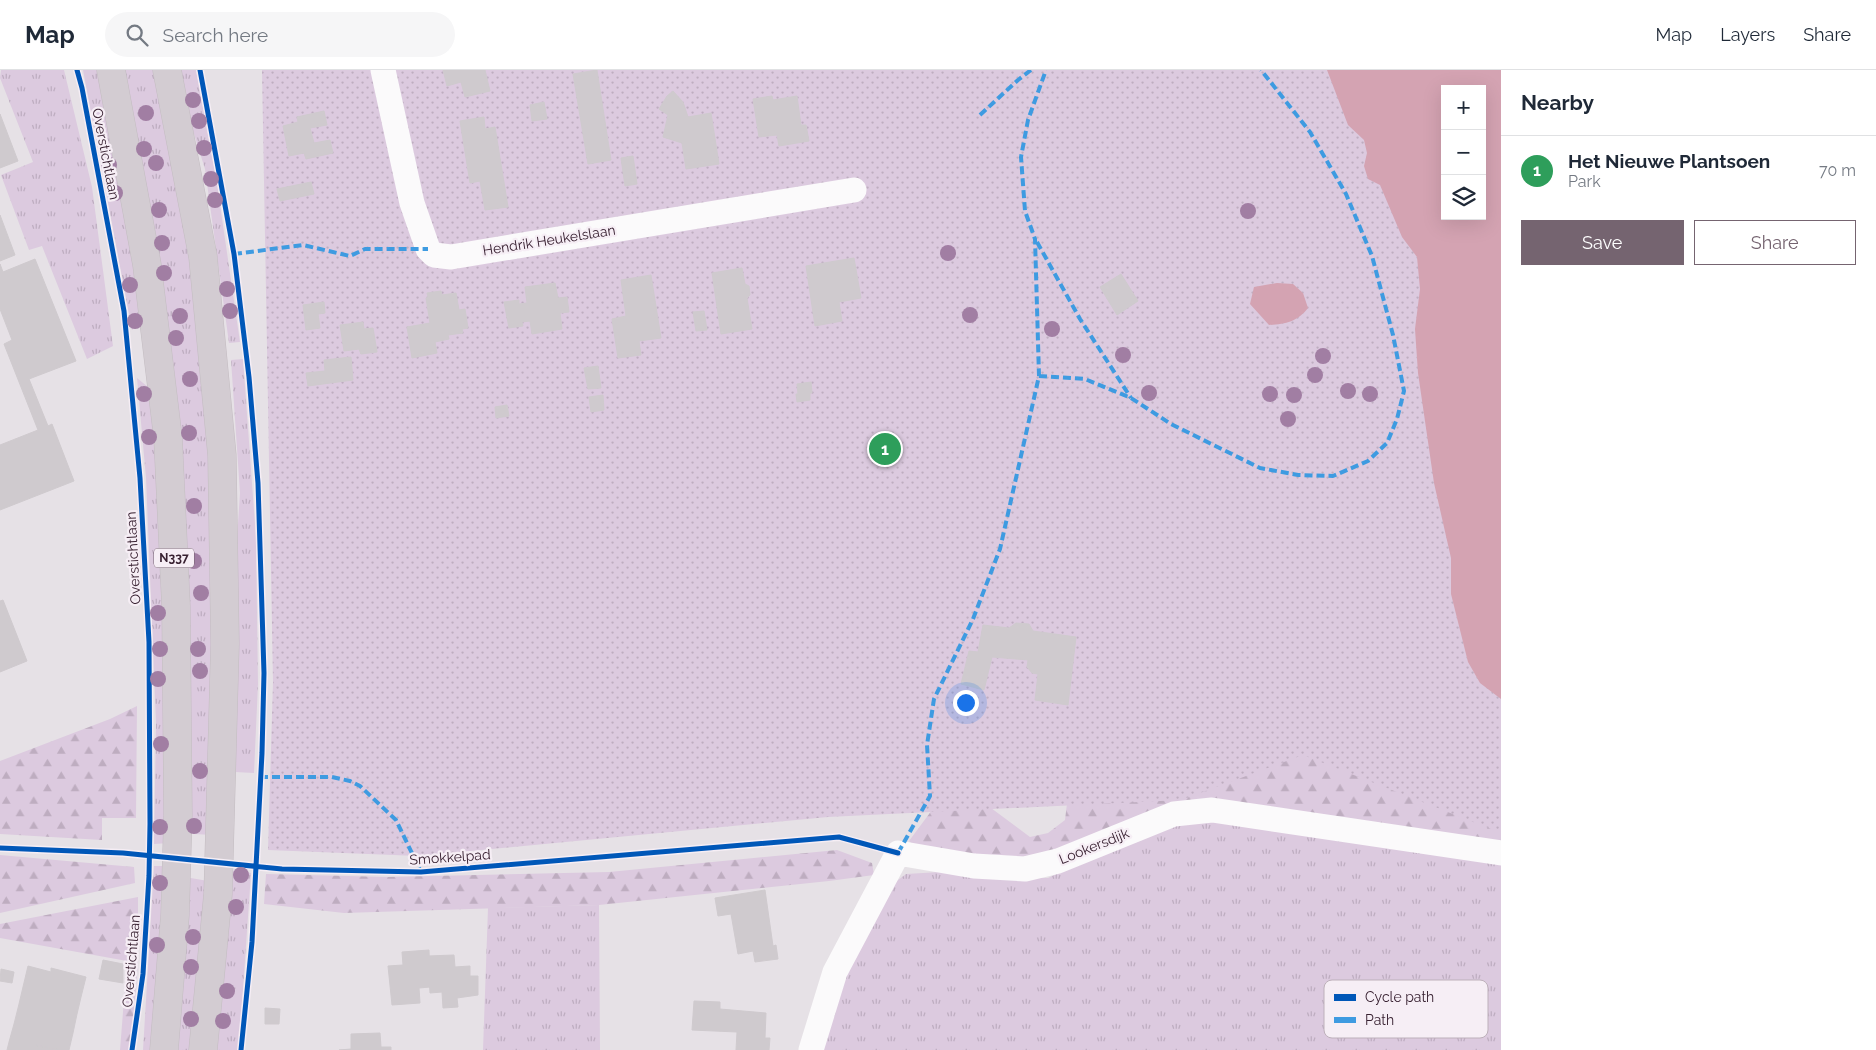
<!DOCTYPE html>
<html lang="en">
<head>
<meta charset="utf-8">
<style>
	body { margin:0; font-family:Raleway,sans-serif; background:#f6f6f7; color:#1f2937 }
	.controls { position:absolute; right:15px; top:15px; display:grid; overflow:hidden; border-radius:0px; box-shadow:0 5px 20px #0002 }
	.controls button { width:45px; height:45px; display:grid; place-items:center; padding:0; border:0; border-bottom:1px solid #e0e1e3; background:#fff; color:#1f2937; font:25px sans-serif }
	.you { position:absolute; left:965px; top:632px; width:18px; height:18px; margin:-12px; border:4px solid #fff; border-radius:50%; background:#1a73e8; box-shadow:0 0 0 8px #1a73e833 }
	.badge { display:grid; place-items:center; width:32px; height:32px; border-radius:50%; background:#756470; color:#fff; font-size:16px; font-weight:700 }
	.pin { position:absolute; translate:-50% -50%; border:2px solid #fff; box-shadow:0 1px 5px #0006 }
	.list { margin:0; padding:0; list-style:none }
	h2 { display:flex; justify-content:space-between; align-items:center; height:65px; margin:0; padding:0 20px; font-size:21px }
	h2 small { font-size:16px; font-weight:400; color:#747a83 }
	.list li { display:grid; grid-template-columns:32px 1fr auto; gap:15px; align-items:center; box-sizing:border-box; height:70px; padding:0 20px; border-top:1px solid #e0e1e3 }
	.list b { display:block; font-size:19px; white-space:nowrap }
	.list p { margin:0; font-size:16px; white-space:nowrap; color:#747a83 }
	.list em { font-size:16px; font-style:normal; color:#747a83 }
	.actions { display:flex; gap:10px; padding:15px 20px }
	.actions a { flex:1; padding:11px 0; border:1px solid #756470; border-radius:0px; text-align:center; font-size:18px; color:#756470 }
	.actions .main { background:#756470; color:#fff }
	.icon { flex:none; width:28px; height:28px; fill:none; stroke:currentColor; stroke-width:2; stroke-linecap:round; stroke-linejoin:round }
	.map { position:relative; flex:none; width:1501px; height:980px; overflow:hidden }
	header { display:flex; align-items:center; gap:30px; box-sizing:border-box; height:70px; padding:0 25px; background:#fff; border-bottom:1px solid #e0e1e3 }
	header strong { font-size:24px }
	nav { display:flex; gap:28px; margin-inline-start:auto; font-size:18px }
	.search { width:350px; height:45px; background:#f6f6f7; display:flex; align-items:center; gap:12px; box-sizing:border-box; padding:0 18px; border-radius:28px; color:#747a83; font-size:19px }
	main { display:flex }
	aside { flex:1; background:#fff }
	.map>svg:first-child { display:block }
	.grass { fill:url(#grass-tufts) }
	.forest { fill:url(#forest-firs) }
	.park { fill:url(#park-dots); fill-rule:evenodd }
	.water { fill:#d4a3b2; fill-rule:evenodd }
	.building { fill:#cfcace; stroke:#cfcace }
	.lines { fill:none; stroke-linecap:round; stroke-linejoin:round }
	.major-casing { stroke:#c3bcc1; stroke-width:29 }
	.minor { stroke:#fbfafb; stroke-width:25 }
	.major { stroke:#d3ccd2; stroke-width:28 }
	.quiet { stroke:#3e9be1; stroke-width:4; stroke-dasharray:8 4; stroke-linecap:butt }
	.cycleway-casing { stroke:#f6eef5; stroke-width:8 }
	.cycleway { stroke:#0057b8; stroke-width:5 }
	.tree { fill:#a17ea3 }
	.labels { text-anchor:middle; dominant-baseline:central; stroke-width:4.5; stroke-linejoin:round; paint-order:stroke }
	.shield { fill:#f6eef5; stroke:#715e6c; stroke-width:1 }
	.shield-label { font-size:12px; font-weight:bold; fill:#382131 }
	.street-label { font-size:14px; fill:#382131; stroke:#f6eef5 }
	.key { fill:#f6eef5; stroke:#bdb0ba; stroke-width:1 }
	.key-label { font-size:14px; fill:#382131 }
</style>
</head>
<body>
<header>
<strong>Map</strong>
<div class="search"><svg class="icon" aria-label="search" viewBox="0 0 24 24"><circle cx="10" cy="10" r="6"/><path d="M15 15l6 6"/></svg>Search here</div>
<nav><a>Map</a><a>Layers</a><a>Share</a></nav>
</header>
<main>
<div class="map">
<svg width="1501" height="980" viewBox="0 0 1501 980">
	<defs>
		<pattern id="grass-tufts" width="24" height="20" patternUnits="userSpaceOnUse" patternTransform="scale(1.25)"><rect width="24" height="20" fill="#dccadf"/><path d="M3 7l-1-3M5 7V3M7 7l1-3M15 17l-1-3M17 17v-4M19 17l1-3" fill="none" stroke="#beadc0"/></pattern>
		<pattern id="forest-firs" width="22" height="20" patternUnits="userSpaceOnUse" patternTransform="scale(1.25)"><rect width="22" height="20" fill="#dccadf"/><path d="M5 1l3.5 6h-7zM16 11l3.5 6h-7z" fill="#beadc0"/></pattern>
		<pattern id="park-dots" width="8" height="8" patternUnits="userSpaceOnUse" patternTransform="scale(1.25)"><rect width="8" height="8" fill="#dccadf"/><path d="M2 2h.1M6 6h.1" fill="none" stroke="#beadc0" stroke-width="1.8" stroke-linecap="round"/></pattern>
	</defs>
	<rect width="100%" height="100%" fill="#e6e1e6"/>
	<path class="grass" d="M1,0H64L92,117L113,276L87,289L42,176L29,180L1,105L33,92L0,8Z
		M83,0H104L146,247L132,260Z
		M119,0H158L198,232L212,390L213,765L194,764L186,755L187,710Z
		M174,0H196L216,107L240,272L229,273L205,99Z
		M243,289L256,468L258,614L254,703L235,702L234,514L240,423L231,290Z
		M137,308L154,322L164,426L170,773L154,774L156,653L146,408Z
		M1212,751L1501,792V980H817L839,917L886,819L906,804L940,802L1018,808H1048L1095,785L1167,756Z
		M154,796H168L156,980H143Z
		M229,800L251,803L240,963L238,980H210Z
		M185,807L208,811L194,980H174Z
		M599,835L600,980H483L488,838Z"/>
	<path class="forest" d="M137,636L136,748H102V770L0,764V691L110,649Z
		M1092,654L1501,696V775L1208,729L1070,777L1004,791L917,779L909,771L935,736L991,738L1030,767L1048,763L1065,750L1070,709Z
		M837,780L872,793L874,805L829,811L599,835L344,843L264,834L266,804L388,807L609,802Z
		M0,785L134,797L135,813L0,843Z
		M138,827V894L131,980H120L127,891L0,868V854Z"/>
	<path class="park" d="M262,0H1501V763L1303,685L1181,730L828,747L418,786L268,780L273,612ZM1445,19H1482V146H1445Z"/>
	<path class="water" d="M1327,0H1501V629L1480,613L1468,592L1451,524V488L1434,413L1418,303L1415,259L1420,219L1417,187L1402,167L1380,115L1368,109L1364,96L1367,83L1364,70L1348,55ZM1445,19H1482V146H1445Z
		M1277,213L1293,214L1303,223L1308,238C1297,252 1286,254 1269,255L1250,234L1254,217Z"/>
	<path class="building" d="M443,0H485L490,21L465,27L461,12L447,16Z
		M597,0L611,90L588,94L573,4Z
		M673,21L683,32L688,47L711,43L719,94L686,99L682,73L663,67L668,45L659,39L667,26Z
		M772,26L773,30L797,26L801,55H806L809,71L779,76L777,65L759,67L753,29Z
		M544,32L547,49L532,51L530,35Z
		M324,41L327,55L310,58L314,73L330,70L333,83L306,89L304,83L289,86L283,56L298,52L297,47Z
		M0,44L18,91L0,98Z
		M484,47L485,59L495,57L508,137L485,140L480,111L470,113L460,51Z
		M633,86L637,114L625,116L621,88Z
		M311,112L314,124L280,131L277,119Z
		M0,145L15,185L0,191Z
		M854,188L861,228L839,232L842,251L815,256L806,196Z
		M35,189L76,291L29,309L48,356L52,354L74,411L0,440V375L38,360L4,274L12,270L0,239V194L3,202Z
		M742,198L745,214L749,216L750,225L747,228L752,259L721,264L712,203Z
		M1121,204L1138,231L1117,245L1100,217Z
		M651,205L661,268L639,271L641,285L618,288L612,249L626,246L621,210Z
		M555,213L558,228L567,227L569,242L560,243L562,259L532,264L530,251L522,252L523,256L509,258L504,232L519,230V234L527,233L525,217Z
		M441,221L442,225L456,223L459,240L465,239L468,258L462,259L463,263L448,265L449,269L435,272L437,283L412,288L407,257L430,253L426,228L428,227L427,223Z
		M324,232L325,243L318,244L320,258L306,260L303,235Z
		M704,241L707,260L696,261L693,242Z
		M363,252L364,259L373,258L377,282L361,284L356,253Z
		M356,253L361,284L359,279L344,281L340,255Z
		M351,287L353,310L308,316L306,303L325,301L324,290Z
		M598,296L601,318L588,319L584,298Z
		M811,312L812,323H810V330L797,332L796,324H798L797,314Z
		M603,325L604,340L591,342L589,327Z
		M507,335L509,346L496,348L495,337Z
		M3,530L27,591L0,602V531Z
		M1016,553L1029,554L1033,561L1076,567L1068,635L1035,630L1038,604L1032,603L1027,597L1028,590L992,587L984,620L961,614L969,581L978,582L983,555L1009,558Z
		M765,820L773,876L776,875L778,889L755,892L753,881L738,884L731,844L718,846L715,828Z
		M429,880L430,917L419,918L420,933L392,935L388,896L403,895L402,882Z
		M454,885L455,897L470,896V906H478V925L457,928L458,937L443,938L442,922L430,923L428,886Z
		M103,890L123,894V913L99,909Z
		M28,896L51,902V898L86,907L81,927L49,920L48,923L23,917Z
		M1,899L14,902L12,913L0,911Z
		M23,917L48,923L49,920L81,927L77,944L44,937L43,940L19,934Z
		M694,931L720,932V939L766,943L765,968H770L769,980H736L737,962L692,960Z
		M19,934L43,940L44,937L77,944L73,963L40,955L39,960L14,954Z
		M265,938L280,939L279,954H265Z
		M14,954L39,960L40,955L73,963L69,980H59L35,975L34,978L9,972Z
		M380,963L381,977H391V980H339L351,979V964Z
		M9,972L34,978L35,975L59,980H7Z"/>
	<g class="lines">
		<defs>
			<path id="major" d="M111,0L147,195L168,368L176,536L178,745L175,845L164,980
				M167,0L203,187L222,385L225,574L218,824L203,980"/>
		</defs>
		<use href="#major" class="major-casing"/>
		<path class="minor" d="M383,0L412,133L428,179L434,185L451,187L854,120
			M811,980L835,902L898,783L974,796L1025,799L1058,791L1174,744L1212,740L1501,783"/>
		<use href="#major" class="major"/>
		<path class="quiet" d="M980,45L1018,10L1031,0
			M1037,172L1080,249L1131,328
			M234,184L303,175L350,186L365,179H428
			M1039,306L1085,309L1131,328L1171,354L1260,398L1298,405L1333,406L1368,391L1387,373L1397,349L1404,321L1393,265L1372,186L1346,124L1310,62L1261,0
			M260,707H332L350,711L360,716L396,750L421,802
			M898,783L930,726L927,675L934,629L973,549L1000,479L1039,306L1035,169L1025,141L1021,87L1028,50L1046,0"/>
		<defs>
			<path id="cycleway" d="M77,0L82,18L124,241L140,408L149,572L150,754L149,806L143,904L132,980
				M200,0L234,184L249,307L258,413L264,603L262,683L252,872L241,980
				M0,778L123,783L282,799L421,802L839,767L898,783"/>
		</defs>
		<use href="#cycleway" class="cycleway-casing"/>
		<use href="#cycleway" class="cycleway"/>
	</g>
	<g class="tree">
		<circle cx="193" cy="30" r="8"/>
		<circle cx="146" cy="43" r="8"/>
		<circle cx="199" cy="51" r="8"/>
		<circle cx="204" cy="78" r="8"/>
		<circle cx="144" cy="79" r="8"/>
		<circle cx="156" cy="93" r="8"/>
		<circle cx="109" cy="95" r="8"/>
		<circle cx="211" cy="109" r="8"/>
		<circle cx="115" cy="123" r="8"/>
		<circle cx="215" cy="130" r="8"/>
		<circle cx="159" cy="140" r="8"/>
		<circle cx="1248" cy="141" r="8"/>
		<circle cx="162" cy="173" r="8"/>
		<circle cx="948" cy="183" r="8"/>
		<circle cx="164" cy="203" r="8"/>
		<circle cx="130" cy="215" r="8"/>
		<circle cx="227" cy="219" r="8"/>
		<circle cx="230" cy="241" r="8"/>
		<circle cx="970" cy="245" r="8"/>
		<circle cx="180" cy="246" r="8"/>
		<circle cx="135" cy="251" r="8"/>
		<circle cx="1052" cy="259" r="8"/>
		<circle cx="176" cy="268" r="8"/>
		<circle cx="1123" cy="285" r="8"/>
		<circle cx="1323" cy="286" r="8"/>
		<circle cx="1315" cy="305" r="8"/>
		<circle cx="190" cy="309" r="8"/>
		<circle cx="1348" cy="321" r="8"/>
		<circle cx="1149" cy="323" r="8"/>
		<circle cx="144" cy="324" r="8"/>
		<circle cx="1270" cy="324" r="8"/>
		<circle cx="1370" cy="324" r="8"/>
		<circle cx="1294" cy="325" r="8"/>
		<circle cx="1288" cy="349" r="8"/>
		<circle cx="189" cy="363" r="8"/>
		<circle cx="149" cy="367" r="8"/>
		<circle cx="194" cy="436" r="8"/>
		<circle cx="194" cy="491" r="8"/>
		<circle cx="201" cy="523" r="8"/>
		<circle cx="158" cy="543" r="8"/>
		<circle cx="160" cy="579" r="8"/>
		<circle cx="198" cy="579" r="8"/>
		<circle cx="200" cy="601" r="8"/>
		<circle cx="158" cy="609" r="8"/>
		<circle cx="161" cy="674" r="8"/>
		<circle cx="200" cy="701" r="8"/>
		<circle cx="194" cy="756" r="8"/>
		<circle cx="160" cy="757" r="8"/>
		<circle cx="241" cy="805" r="8"/>
		<circle cx="160" cy="813" r="8"/>
		<circle cx="236" cy="837" r="8"/>
		<circle cx="193" cy="867" r="8"/>
		<circle cx="157" cy="875" r="8"/>
		<circle cx="191" cy="897" r="8"/>
		<circle cx="227" cy="921" r="8"/>
		<circle cx="191" cy="949" r="8"/>
		<circle cx="223" cy="951" r="8"/>
	</g>
	<g class="labels">
		<rect class="shield" x="154" y="478.5" width="40" height="19" rx="4"/>
		<g class="shield-label">
			<text x="174" y="488">N337</text>
		</g>
		<g class="street-label">
			<text transform="translate(106 84) rotate(79)">Overstichtlaan</text>
			<text transform="translate(549 170) rotate(-9)">Hendrik Heukelslaan</text>
			<text transform="translate(133 488) rotate(-93)">Overstichtlaan</text>
			<text transform="translate(1094 776) rotate(-22)">Lookersdijk</text>
			<text transform="translate(450 787) rotate(-4)">Smokkelpad</text>
			<text transform="translate(131 891) rotate(-85)">Overstichtlaan</text>
		</g>
	</g>
	<rect x="1324" y="910" width="164" height="58" rx="8" class="key"/>
	<rect x="1334" y="924" width="22" height="7" fill="#0057b8"/>
	<rect x="1334" y="947" width="22" height="6" fill="#3e9be1"/>
	<g class="key-label">
		<text x="1365" y="932">Cycle path</text>
		<text x="1365" y="955">Path</text>
	</g>
</svg>
<div class="controls">
<button>+</button>
<button>−</button>
<button><svg class="icon" aria-label="layers" viewBox="0 0 24 24"><path d="M12 4l9 5-9 5-9-5zM3 14l9 5 9-5"/></svg></button>
</div>
<div class="you"></div>
<div class="pin badge" style="left:885px;top:379px;background:#2e9e5b">1</div>
</div>
<aside>
<h2>Nearby<small></small></h2>
<ul class="list">
<li><span class="badge" style="background:#2e9e5b">1</span><div><b>Het Nieuwe Plantsoen</b><p>Park</p></div><em>70 m</em></li>
</ul>
<div class="actions"><a class="main">Save</a><a>Share</a></div>
</aside>
</main>
</body>
</html>
